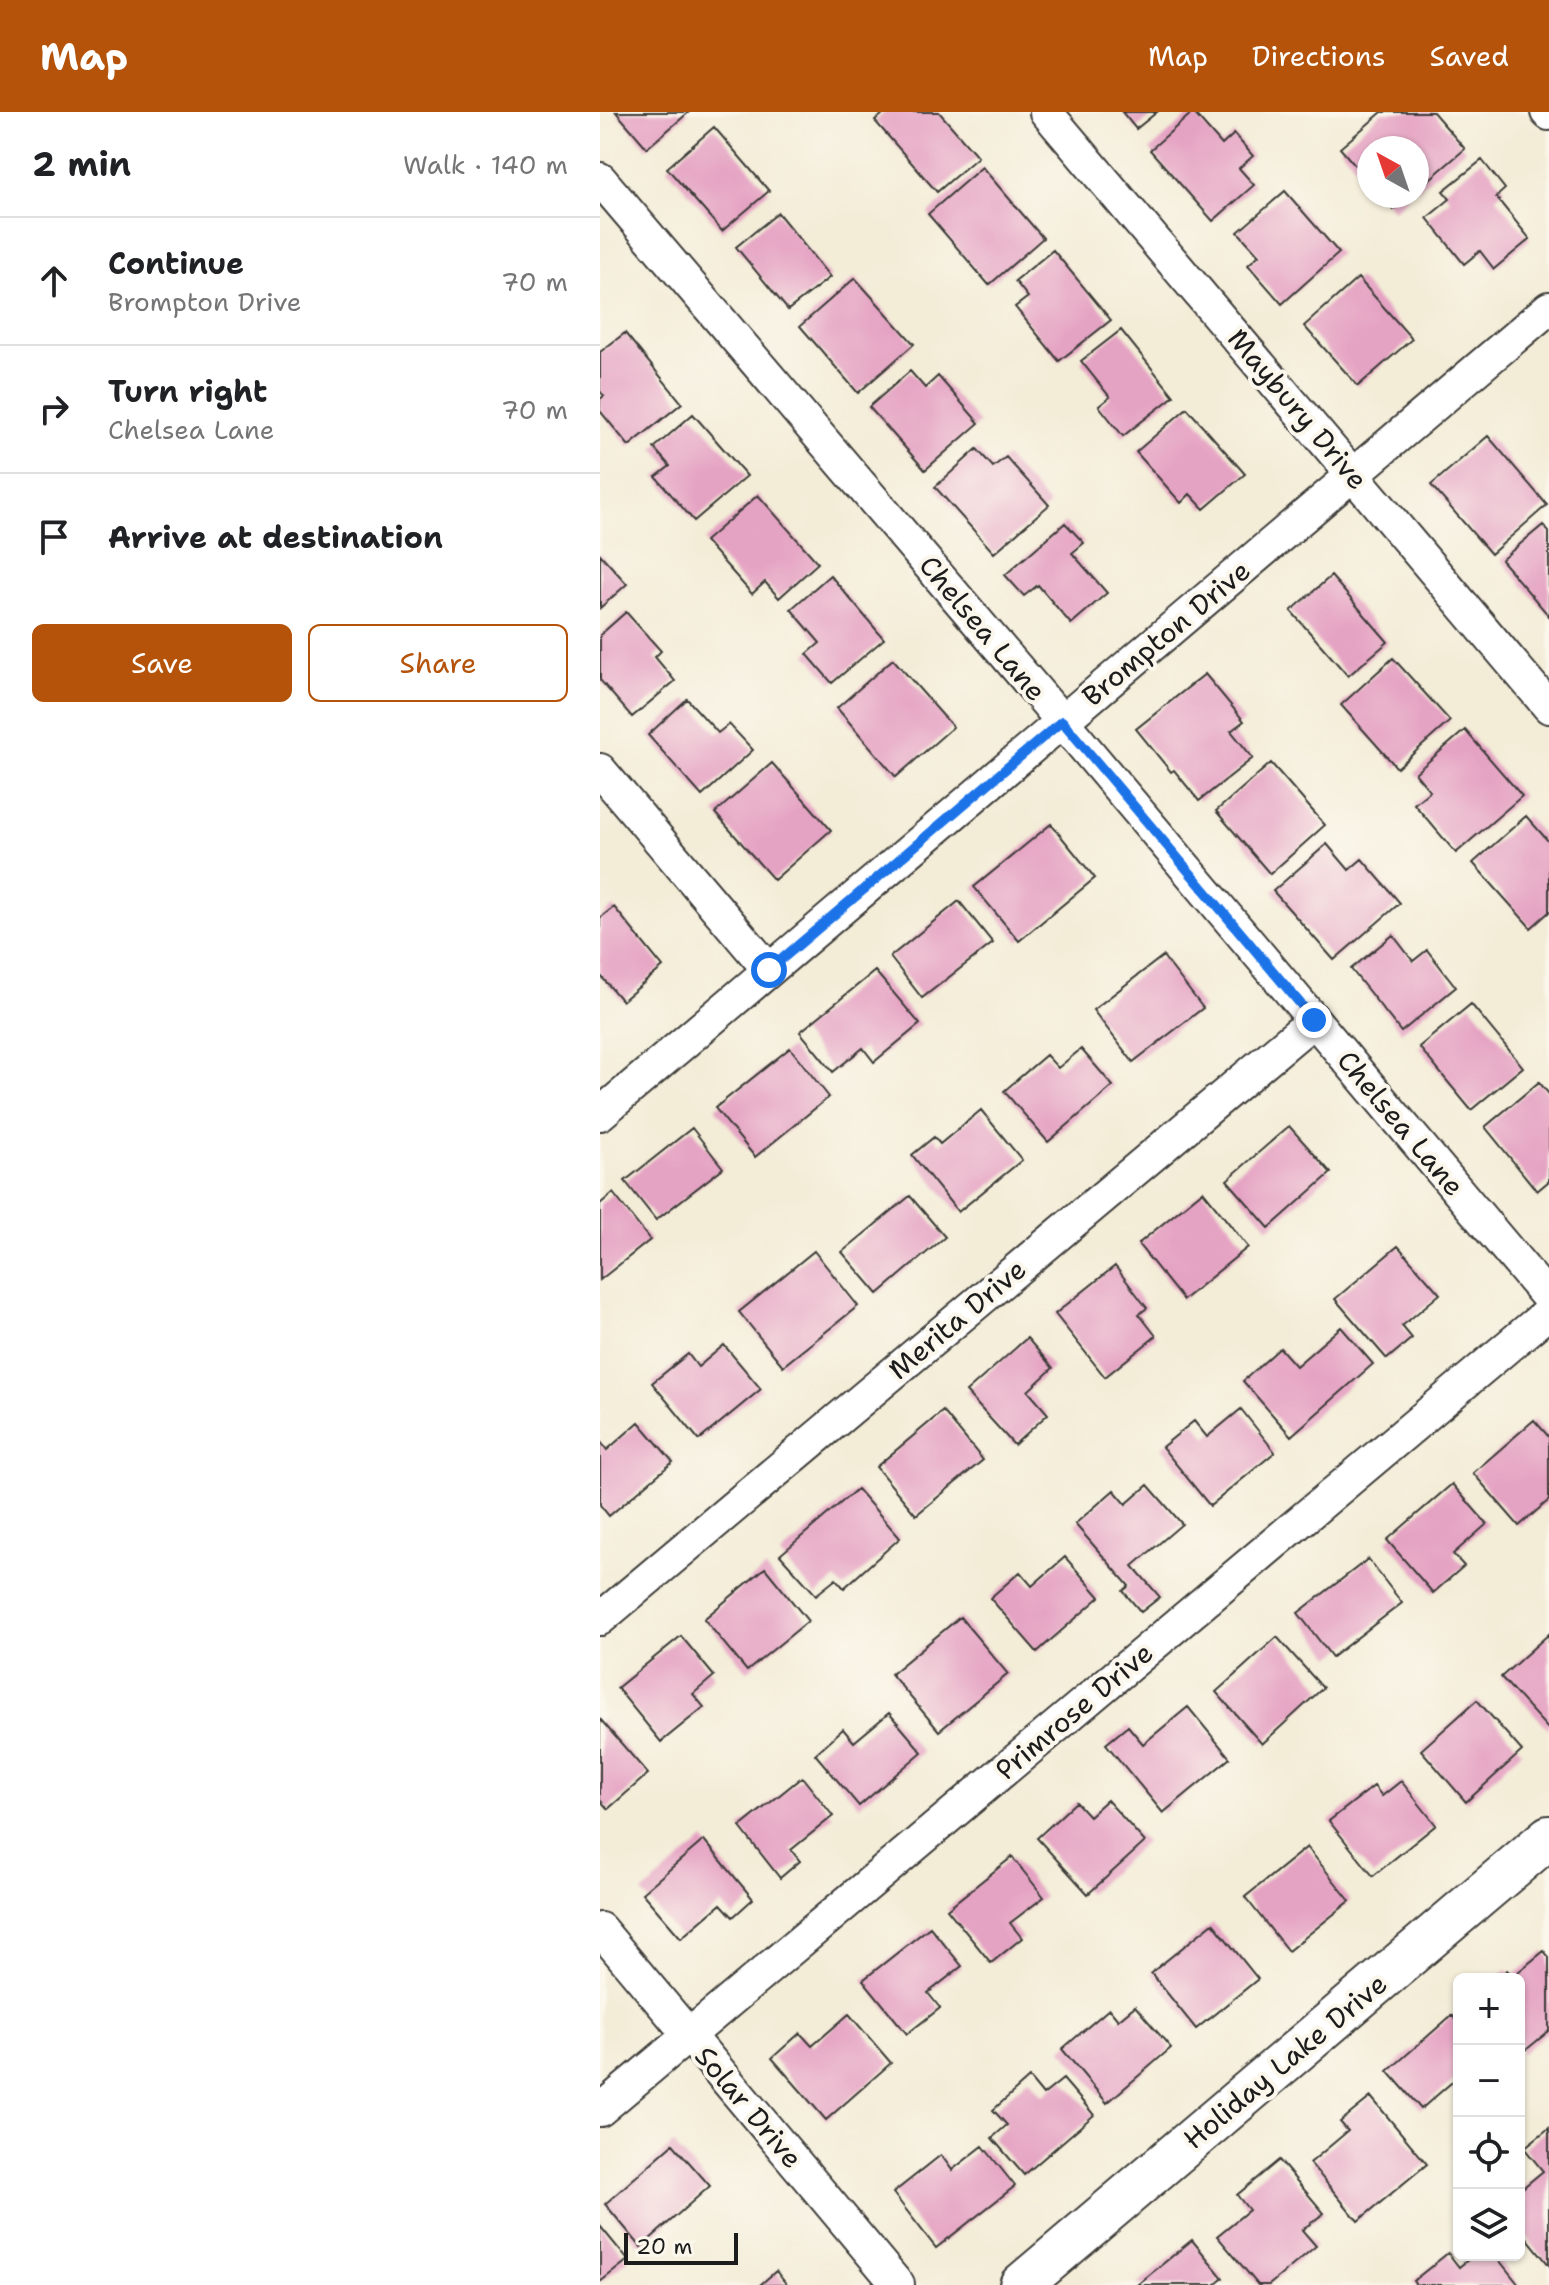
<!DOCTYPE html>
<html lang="en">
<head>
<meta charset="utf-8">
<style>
	body { margin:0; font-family:"Shantell Sans",sans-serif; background:#f6f6f6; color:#202124 }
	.controls { position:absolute; right:24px; bottom:24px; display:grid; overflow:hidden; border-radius:12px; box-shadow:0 2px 6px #0004 }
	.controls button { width:72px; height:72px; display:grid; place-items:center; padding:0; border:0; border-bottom:2px solid #e0e0e0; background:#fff; color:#202124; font:40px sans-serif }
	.compass { position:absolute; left:757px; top:24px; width:72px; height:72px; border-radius:50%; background:#fff; box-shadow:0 2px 6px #0004; rotate:320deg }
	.scale { position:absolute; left:24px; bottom:20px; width:114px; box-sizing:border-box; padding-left:8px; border:4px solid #1c1c1c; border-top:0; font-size:22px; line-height:28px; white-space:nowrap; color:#1c1c1c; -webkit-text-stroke:6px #fbf7ec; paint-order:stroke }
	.stop { position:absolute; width:24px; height:24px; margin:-18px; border:6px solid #1a73e8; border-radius:50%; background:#fff }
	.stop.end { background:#1a73e8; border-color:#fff; box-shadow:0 2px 8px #0008 }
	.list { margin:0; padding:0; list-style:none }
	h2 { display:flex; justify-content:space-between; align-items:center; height:104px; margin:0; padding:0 32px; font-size:34px }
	h2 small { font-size:26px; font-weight:400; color:#757577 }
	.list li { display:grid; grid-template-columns:52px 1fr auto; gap:24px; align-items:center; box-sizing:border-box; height:128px; padding:0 32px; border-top:2px solid #e0e0e0 }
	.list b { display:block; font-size:30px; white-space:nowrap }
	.list p { margin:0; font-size:26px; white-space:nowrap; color:#757577 }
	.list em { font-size:26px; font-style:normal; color:#757577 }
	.actions { display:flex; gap:16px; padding:24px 32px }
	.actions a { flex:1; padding:18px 0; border:2px solid #b45309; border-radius:12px; text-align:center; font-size:28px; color:#b45309 }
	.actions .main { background:#b45309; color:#fff }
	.icon { flex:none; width:44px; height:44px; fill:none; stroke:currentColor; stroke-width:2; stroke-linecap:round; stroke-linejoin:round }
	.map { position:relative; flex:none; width:949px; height:2173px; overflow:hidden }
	header { display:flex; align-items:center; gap:48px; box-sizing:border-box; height:112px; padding:0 40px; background:#b45309; color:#fff }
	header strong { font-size:38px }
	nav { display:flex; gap:44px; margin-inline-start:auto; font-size:28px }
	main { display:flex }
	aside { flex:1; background:#fff }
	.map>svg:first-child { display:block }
	.building { fill:#e5a3c3 }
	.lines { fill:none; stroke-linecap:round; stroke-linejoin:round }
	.minor-casing { stroke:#3c3b38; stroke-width:36 }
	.tertiary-casing { stroke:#3c3b38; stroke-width:46 }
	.minor { stroke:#fff; stroke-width:32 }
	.tertiary { stroke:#fff; stroke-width:42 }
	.route { stroke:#1a73e8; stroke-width:10 }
	.labels { text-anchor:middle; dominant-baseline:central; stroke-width:8; stroke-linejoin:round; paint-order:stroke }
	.street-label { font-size:28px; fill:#1c1c1c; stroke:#fbf7ec }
</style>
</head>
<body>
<header>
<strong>Map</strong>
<nav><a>Map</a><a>Directions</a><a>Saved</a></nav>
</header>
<main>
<aside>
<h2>2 min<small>Walk · 140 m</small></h2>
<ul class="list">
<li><svg class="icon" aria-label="ahead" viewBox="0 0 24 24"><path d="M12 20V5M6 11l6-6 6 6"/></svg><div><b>Continue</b><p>Brompton Drive</p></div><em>70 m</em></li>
<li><svg class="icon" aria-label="right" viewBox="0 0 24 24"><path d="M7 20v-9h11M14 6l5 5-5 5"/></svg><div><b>Turn right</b><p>Chelsea Lane</p></div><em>70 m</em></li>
<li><svg class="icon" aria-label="arrive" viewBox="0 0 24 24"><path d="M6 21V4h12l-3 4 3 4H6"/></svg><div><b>Arrive at destination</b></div></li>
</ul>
<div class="actions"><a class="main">Save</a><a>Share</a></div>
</aside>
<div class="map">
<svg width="949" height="2173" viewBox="0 0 949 2173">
	<rect width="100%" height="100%" fill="#fbf7ec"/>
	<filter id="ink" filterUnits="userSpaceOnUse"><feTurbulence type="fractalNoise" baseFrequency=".0125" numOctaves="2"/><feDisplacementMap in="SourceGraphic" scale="16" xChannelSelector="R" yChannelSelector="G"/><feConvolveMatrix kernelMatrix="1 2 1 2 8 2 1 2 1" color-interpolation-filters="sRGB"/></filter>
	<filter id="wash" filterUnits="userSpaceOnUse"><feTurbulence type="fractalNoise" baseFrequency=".006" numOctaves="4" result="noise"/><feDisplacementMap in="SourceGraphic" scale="32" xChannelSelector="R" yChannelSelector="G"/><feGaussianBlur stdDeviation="1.8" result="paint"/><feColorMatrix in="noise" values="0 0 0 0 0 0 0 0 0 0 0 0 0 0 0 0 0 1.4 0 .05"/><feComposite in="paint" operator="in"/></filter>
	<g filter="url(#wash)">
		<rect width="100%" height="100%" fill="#f3ecd7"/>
		<g id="blocks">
			<path class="building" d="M16,0H89L47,36Z
				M285,0H339L378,45L337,80L275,9Z
				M522,0H557L536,17Z
				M593,0L622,33L634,22L653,44L639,56L654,73L613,109L550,38Z
				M782,0H833L865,37L817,78V36H769V70L740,36Z
				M114,15L169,79L122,119L67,56Z
				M882,48L905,77L896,85L930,127L894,157L880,139L864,152L827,106L850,87L843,79Z
				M382,55L443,126L389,173L328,102Z
				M685,79L739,141L682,192L648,153L659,143L638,120Z
				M781,84H810L793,98Z
				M178,101L230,165L188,198L136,135Z
				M453,138L511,208L459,249L415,195L428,185L415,169Z
				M255,166L314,232L258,281L200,214Z
				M758,166L812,227L758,274L704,214Z
				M521,218L574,284L523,324L499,294L510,285L481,249Z
				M25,221L82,291L29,334L0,299V287L4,284L0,279V240Z
				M310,259L325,276L338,264L379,311L325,358L269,295Z
				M587,296L645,362L604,397L590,382L581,391L536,340Z
				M93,302L147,364L94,409L56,365L70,354L54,336Z
				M888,324L947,393L891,442L831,373Z
				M377,337L393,355L406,345L449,393L394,441L335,375Z
				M158,383L218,451L179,486L165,470L152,482L105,429Z
				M465,411L484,431L472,441L507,481L471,512L438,473L424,484L405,463Z
				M943,413L949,420V504L901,448Z
				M0,442L27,472L0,496Z
				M230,463L284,527L232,571L207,542L220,531L191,497Z
				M731,464L788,530L748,564L691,499Z
				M26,500L61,539L55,545L75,569L32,605L0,568V523Z
				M793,546L850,609L797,656L741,593Z
				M293,547L353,615L296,665L237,596Z
				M605,562L644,609L631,619L653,646L599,689L574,658L571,660L536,617Z
				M87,587L118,621L129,612L153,638L102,684L48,623Z
				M865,618L922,684L856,741L814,692L830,679L815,661Z
				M172,651L231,718L174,768L115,701Z
				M671,651L725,713L670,762L616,699Z
				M926,704L949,730V800L931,816L873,751Z
				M451,712L495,766L419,829L374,775Z
				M727,732L749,758L762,747L800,791L734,848L673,779Z
				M359,789L393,831L322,886L290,845Z
				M14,795L63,855L22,889L0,863V806Z
				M793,823L813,849L827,838L856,875L801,920L751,857Z
				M563,844L603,896L533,950L493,898Z
				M275,859L320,912L274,950L263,936L233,960L200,920Z
				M871,892L923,955L871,998L819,935Z
				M190,936L229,985L155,1045L115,996Z
				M481,937L513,974L448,1030L404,979L446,943L458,956Z
				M939,970L949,982V1069L937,1079L885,1015Z
				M381,998L422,1048L358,1100L312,1043L334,1025L340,1032Z
				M689,1014L731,1061L669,1116L627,1068Z
				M92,1016L123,1056L56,1108L25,1069Z
				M603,1079L648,1135L583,1188L538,1132Z
				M13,1081L50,1128L0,1168V1092Z
				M310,1084L345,1125L278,1182L242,1140Z
				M798,1134L840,1182L802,1214L812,1226L787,1247L735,1187Z
				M214,1139L258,1194L183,1254L139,1200Z
				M515,1154L547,1196L539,1202L556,1224L505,1265L455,1202Z
				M741,1215L773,1252L691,1324L643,1269L680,1236L696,1254Z
				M427,1226L453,1256L428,1279L448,1302L414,1333L366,1280Z
				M124,1233L161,1277L99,1328L52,1271L88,1242L98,1255Z
				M641,1297L675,1340L610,1394L562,1335L594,1309L607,1325Z
				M343,1299L383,1348L316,1403L276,1355Z
				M934,1308L949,1325V1388L919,1414L873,1361Z
				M39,1310L73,1350L9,1404L0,1393V1329L7,1338Z
				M852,1372L887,1412L853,1442L864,1454L833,1481L787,1428Z
				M548,1373L582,1412L533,1454L560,1485L541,1500L523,1479L529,1474L475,1412L514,1378L526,1392Z
				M257,1377L300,1426L244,1476L236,1467L216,1483L180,1443Z
				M465,1445L500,1485L437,1540L390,1486L420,1460L432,1474Z
				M768,1447L802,1491L732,1545L698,1501Z
				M165,1456L208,1509L147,1559L104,1507Z
				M360,1505L408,1562L339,1619L291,1562Z
				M949,1522V1618L901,1565Z
				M81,1524L114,1564L93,1582L104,1595L61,1630L17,1576Z
				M677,1525L723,1576L662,1632L616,1580Z
				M877,1588L922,1639L866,1690L821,1638Z
				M588,1595L630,1646L563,1701L506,1632L528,1614L543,1632Z
				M289,1601L322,1640L259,1694L215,1642L243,1617L254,1630Z
				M0,1607L48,1662L8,1697L0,1688Z
				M202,1665L233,1704L191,1738L200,1749L180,1766L140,1715Z
				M801,1669L836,1713L773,1764L729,1709L774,1674L782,1684Z
				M507,1688L545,1730L488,1782L437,1726L476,1690L489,1704Z
				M104,1728L153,1787L133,1805L121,1792L81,1826L42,1781Z
				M707,1735L750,1789L688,1839L645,1785Z
				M412,1745L444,1785L410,1811L422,1826L391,1851L347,1797Z
				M613,1811L658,1867L596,1917L551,1861Z
				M330,1815L362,1854L328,1881L340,1896L307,1922L263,1868Z
				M944,1839L949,1845V1919L921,1942L919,1867H896L907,1858L913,1864Z
				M535,1894L571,1936L507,1991L462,1937L509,1897L518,1908Z
				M249,1902L291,1951L226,2008L172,1946L200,1921L212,1934Z
				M852,1903L859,1911V1964L821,1997L788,1959Z
				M429,1966L443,1983L463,1967L494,2003L424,2063L392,2026L407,2013L393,1998Z
				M771,1985L827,2052L758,2109L710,2051L748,2019L740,2010Z
				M949,2016V2153L919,2116V2079L943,2059L924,2036Z
				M73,2032L110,2074L41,2135L5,2092Z
				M383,2034L415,2074L336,2136L293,2081L341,2043L352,2058Z
				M679,2048L724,2101L702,2118L716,2134L669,2173H658L617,2124L649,2098L637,2083Z
				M0,2114L28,2148L0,2170Z
				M592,2128L623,2166L615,2173H537Z
				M848,2141L859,2155L874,2143H895L919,2173H816L813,2169Z
				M176,2159L187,2173H160Z"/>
		</g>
	</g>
	<g filter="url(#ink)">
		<use href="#blocks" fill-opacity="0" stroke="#3c3b38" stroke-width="2"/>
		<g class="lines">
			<defs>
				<path id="minor" d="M446,0L949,595
					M947,0L949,2
					M0,67L462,609L949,1187
					M0,658L169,858
					M0,1002L949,196
					M0,1507L714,908
					M0,1817L298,2173
					M0,1998L949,1200"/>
				<path id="tertiary" d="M421,2173L949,1725"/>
			</defs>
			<use href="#minor" class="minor-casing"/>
			<use href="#tertiary" class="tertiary-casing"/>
			<use href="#minor" class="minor"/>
			<use href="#tertiary" class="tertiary"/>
		</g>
	</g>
	<g class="lines" filter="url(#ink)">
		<path class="route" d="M169,858L462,609L714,908"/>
	</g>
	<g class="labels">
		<g class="street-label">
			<text transform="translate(698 297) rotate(50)">Maybury Drive</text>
			<text transform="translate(383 516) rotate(50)">Chelsea Lane</text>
			<text transform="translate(566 521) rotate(-40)">Brompton Drive</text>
			<text transform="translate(801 1011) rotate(50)">Chelsea Lane</text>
			<text transform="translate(357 1207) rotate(-40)">Merita Drive</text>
			<text transform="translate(474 1599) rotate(-40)">Primrose Drive</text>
			<text transform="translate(685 1949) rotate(-40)">Holiday Lake Drive</text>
			<text transform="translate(149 1995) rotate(50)">Solar Drive</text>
		</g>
	</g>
</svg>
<div class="controls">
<button>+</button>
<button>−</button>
<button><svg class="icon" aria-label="locate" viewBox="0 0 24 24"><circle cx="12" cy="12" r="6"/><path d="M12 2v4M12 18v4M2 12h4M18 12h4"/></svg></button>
<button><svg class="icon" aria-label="layers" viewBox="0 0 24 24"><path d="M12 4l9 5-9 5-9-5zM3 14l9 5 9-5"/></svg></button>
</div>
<svg class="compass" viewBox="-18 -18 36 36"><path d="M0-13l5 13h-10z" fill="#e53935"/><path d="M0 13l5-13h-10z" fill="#757577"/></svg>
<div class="scale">20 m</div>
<div class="stop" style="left:169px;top:858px"></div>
<div class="stop end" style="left:714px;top:908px"></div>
</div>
</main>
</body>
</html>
